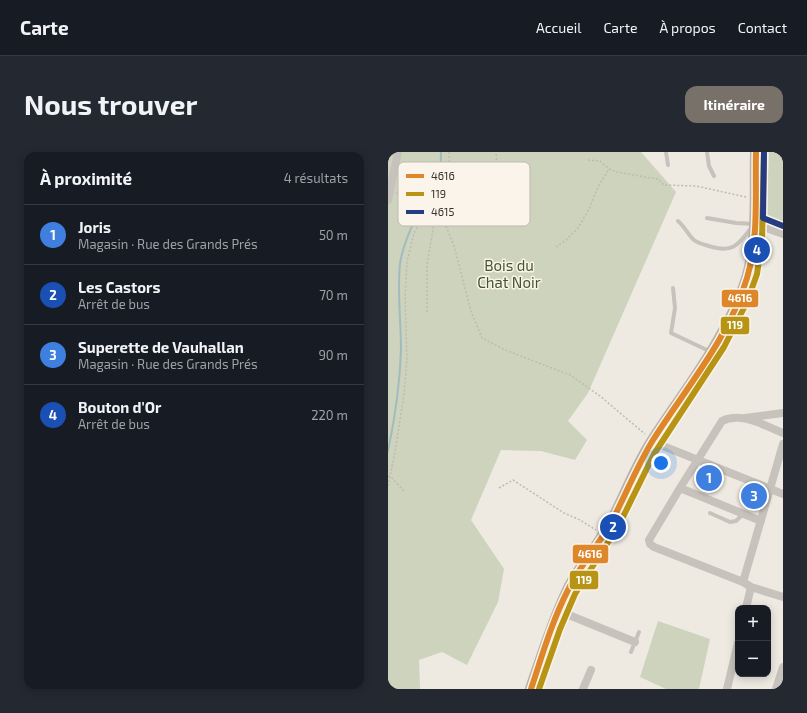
<!DOCTYPE html>
<html lang="fr">
<head>
<meta charset="utf-8">
<style>
	body { margin:0; font-family:"Exo 2",sans-serif; background:#242831; color:#f1f3f6 }
	.controls { position:absolute; right:12px; bottom:12px; display:grid; overflow:hidden; border-radius:8px; box-shadow:0 2px 10px #0003 }
	.controls button { width:36px; height:36px; display:grid; place-items:center; padding:0; border:0; border-bottom:1px solid #363941; background:#171b24; color:#f1f3f6; font:20px sans-serif }
	.you { position:absolute; left:273px; top:311px; width:14px; height:14px; margin:-10px; border:3px solid #fff; border-radius:50%; background:#1a73e8; box-shadow:0 0 0 6px #1a73e833 }
	.badge { display:grid; place-items:center; width:26px; height:26px; border-radius:50%; background:#78716a; color:#fff; font-size:13px; font-weight:700 }
	.pin { position:absolute; translate:-50% -50%; border:2px solid #fff; box-shadow:0 1px 4px #0006 }
	.list { margin:0; padding:0; list-style:none }
	h2 { display:flex; justify-content:space-between; align-items:center; height:52px; margin:0; padding:0 16px; font-size:17px }
	h2 small { font-size:13px; font-weight:400; color:#9ea1a6 }
	.list li { display:grid; grid-template-columns:26px 1fr auto; gap:12px; align-items:center; box-sizing:border-box; height:60px; padding:0 16px; border-top:1px solid #363941 }
	.list b { display:block; font-size:15px; white-space:nowrap }
	.list p { margin:0; font-size:13px; white-space:nowrap; color:#9ea1a6 }
	.list em { font-size:13px; font-style:normal; color:#9ea1a6 }
	.map { position:relative; flex:none; width:395px; height:537px; overflow:hidden; border-radius:12px }
	header { display:flex; align-items:center; gap:24px; box-sizing:border-box; height:56px; padding:0 20px; background:#171b24; border-bottom:1px solid #363941 }
	header strong { font-size:19px }
	nav { display:flex; gap:22px; margin-inline-start:auto; font-size:14px }
	.intro { display:flex; align-items:center; justify-content:space-between; box-sizing:border-box; height:96px; padding:0 24px }
	h1 { margin:0; font-size:28px }
	.button { padding:10px 18px; border-radius:12px; background:#78716a; color:#fff; font-size:14px; font-weight:700 }
	main { display:flex; gap:24px; padding:0 24px }
	aside { flex:1; background:#171b24; border-radius:12px; box-shadow:0 2px 10px #0003 }
	.map>svg:first-child { display:block }
	.green { fill:#cdd3bd }
	.lines { fill:none; stroke-linecap:round; stroke-linejoin:round }
	.stream { stroke:#a0bcbe; stroke-width:2 }
	.path { stroke:#bfbab4; stroke-width:1.5; stroke-dasharray:2 2; stroke-linecap:butt }
	.service { stroke:#c7c2bb; stroke-width:4 }
	.minor { stroke:#c7c2bb; stroke-width:8 }
	.secondary { stroke:#b8b2ac; stroke-width:12 }
	.bus-1-casing { stroke:#faf4eb; stroke-width:9 }
	.bus-2-casing { stroke:#faf4eb; stroke-width:9 }
	.bus-3-casing { stroke:#faf4eb; stroke-width:9 }
	.bus-1 { stroke:#de872a; stroke-width:6 }
	.bus-2 { stroke:#b79413; stroke-width:6 }
	.bus-3 { stroke:#253b82; stroke-width:6 }
	.labels { text-anchor:middle; dominant-baseline:central; stroke-width:3; stroke-linejoin:round; paint-order:stroke }
	.park-label { font-size:15px; fill:#43562e; stroke:#faf4eb }
	.key { fill:#faf4eb; stroke:#c0b9b1; stroke-width:1 }
	.key-label { font-size:11px; fill:#38302a }
	.line-badge { stroke:#faf4eb; stroke-width:1.5 }
	.badge-label { font-size:11px; text-anchor:middle; font-weight:bold; fill:#fff }
</style>
</head>
<body>
<header>
<strong>Carte</strong>
<nav><a>Accueil</a><a>Carte</a><a>À propos</a><a>Contact</a></nav>
</header>
<div class="intro"><h1>Nous trouver</h1><a class="button">Itinéraire</a></div>
<main>
<aside>
<h2>À proximité<small>4 résultats</small></h2>
<ul class="list">
<li><span class="badge" style="background:#3f7fe0">1</span><div><b>Joris</b><p>Magasin · Rue des Grands Prés</p></div><em>50 m</em></li>
<li><span class="badge" style="background:#1a4fb4">2</span><div><b>Les Castors</b><p>Arrêt de bus</p></div><em>70 m</em></li>
<li><span class="badge" style="background:#3f7fe0">3</span><div><b>Superette de Vauhallan</b><p>Magasin · Rue des Grands Prés</p></div><em>90 m</em></li>
<li><span class="badge" style="background:#1a4fb4">4</span><div><b>Bouton d'Or</b><p>Arrêt de bus</p></div><em>220 m</em></li>
</ul>
</aside>
<div class="map">
<svg width="395" height="537" viewBox="0 0 395 537">
	<rect width="100%" height="100%" fill="#eeeae2"/>
	<path class="green" d="M0,0H253L288,40L200,241L180,269L199,288L187,308L153,299L113,298L83,368L116,417L110,450L79,513L54,500L31,508L32,537H0Z
		M375,0H395V75L383,70L375,61Z
		M270,469L322,487L311,537H278L252,525Z"/>
	<g class="lines">
		<path class="stream" d="M0,299C7,266 12,231 13,197C13,169 9,140 12,112C14,97 22,77 29,64C35,52 44,42 49,30C53,21 53,10 53,0
			M395,537V536"/>
		<path class="path" d="M200,8L212,9L221,17L229,20L257,25L270,27L276,33L308,34L358,45
			M8,41L49,52C65,53 96,23 109,13L108,0
			M49,52L66,94L83,159L94,186L117,198L182,223L212,244L257,282
			M168,95L178,88L190,76L201,57L210,35L221,17
			M39,160V113L49,54
			M0,324L3,325L16,339
			M0,334L7,300L16,242L19,208L17,146L19,110L26,81L61,22V0
			M111,336L125,328L176,361L192,368L208,378"/>
		<path class="service" d="M278,0L280,13
			M319,0L321,14L326,24
			M319,66L348,71L366,72
			M290,69C297,75 301,84 306,88C311,92 319,93 324,95C347,101 351,91 364,75
			M285,136L287,156L283,181L321,199
			M322,361L342,370L348,369L355,362
			M243,500L251,480"/>
		<path class="minor" d="M0,48L10,0
			M367,72L395,82
			M357,266L395,261
			M395,281C377,274 353,259 334,269L292,336L261,388L262,392L266,395L355,430L363,435L395,445
			M265,288L270,292L395,342
			M292,336L373,369
			M355,430L395,292
			M358,456L363,435
			M171,459L247,490
			M195,537L203,518
			M339,537L350,491
			M388,537L395,515"/>
		<path class="secondary" d="M143,537C154,504 165,469 180,438C192,414 211,393 224,369C238,342 248,314 265,288C293,245 325,204 347,157C353,144 359,129 362,115C370,78 367,38 368,0"/>
		<defs>
			<path id="bus-1" d="M143,537C154,504 164,469 180,438C192,413 211,393 224,369C238,342 249,314 265,288C298,236 341,186 359,126C371,86 367,42 368,0"/>
			<path id="bus-2" d="M151,537L172,477L187,442L231,373L266,302L336,195L359,150L369,122L374,88L376,0"/>
			<path id="bus-3" d="M376,0L375,66L395,74"/>
		</defs>
		<use href="#bus-1" class="bus-1-casing"/>
		<use href="#bus-2" class="bus-2-casing"/>
		<use href="#bus-3" class="bus-3-casing"/>
		<use href="#bus-1" class="bus-1"/>
		<use href="#bus-2" class="bus-2"/>
		<use href="#bus-3" class="bus-3"/>
	</g>
	<g class="labels">
		<g class="park-label">
			<text x="121" y="113">Bois du<tspan x="121" dy="17">Chat Noir</tspan></text>
		</g>
	</g>
	<rect x="10" y="10" width="132" height="64" rx="6" class="key"/>
	<rect x="18" y="22" width="18" height="4" fill="#de872a"/>
	<rect x="18" y="40" width="18" height="4" fill="#b79413"/>
	<rect x="18" y="58" width="18" height="4" fill="#253b82"/>
	<g class="key-label">
		<text x="43" y="28">4616</text>
		<text x="43" y="46">119</text>
		<text x="43" y="64">4615</text>
	</g>
	<g class="line-badge">
		<rect x="333" y="137" width="38" height="19" rx="4" fill="#de872a"/>
		<rect x="332" y="164" width="30" height="19" rx="4" fill="#b79413"/>
		<rect x="184" y="392" width="37" height="20" rx="4" fill="#de872a"/>
		<rect x="181" y="418" width="30" height="20" rx="4" fill="#b79413"/>
	</g>
	<g class="badge-label">
		<text x="352" y="150">4616</text>
		<text x="347" y="177">119</text>
		<text x="202" y="406">4616</text>
		<text x="196" y="432">119</text>
	</g>
</svg>
<div class="controls">
<button>+</button>
<button>−</button>
</div>
<div class="you"></div>
<div class="pin badge" style="left:321px;top:326px;background:#3f7fe0">1</div>
<div class="pin badge" style="left:225px;top:375px;background:#1a4fb4">2</div>
<div class="pin badge" style="left:366px;top:344px;background:#3f7fe0">3</div>
<div class="pin badge" style="left:369px;top:98px;background:#1a4fb4">4</div>
</div>
</main>
</body>
</html>
